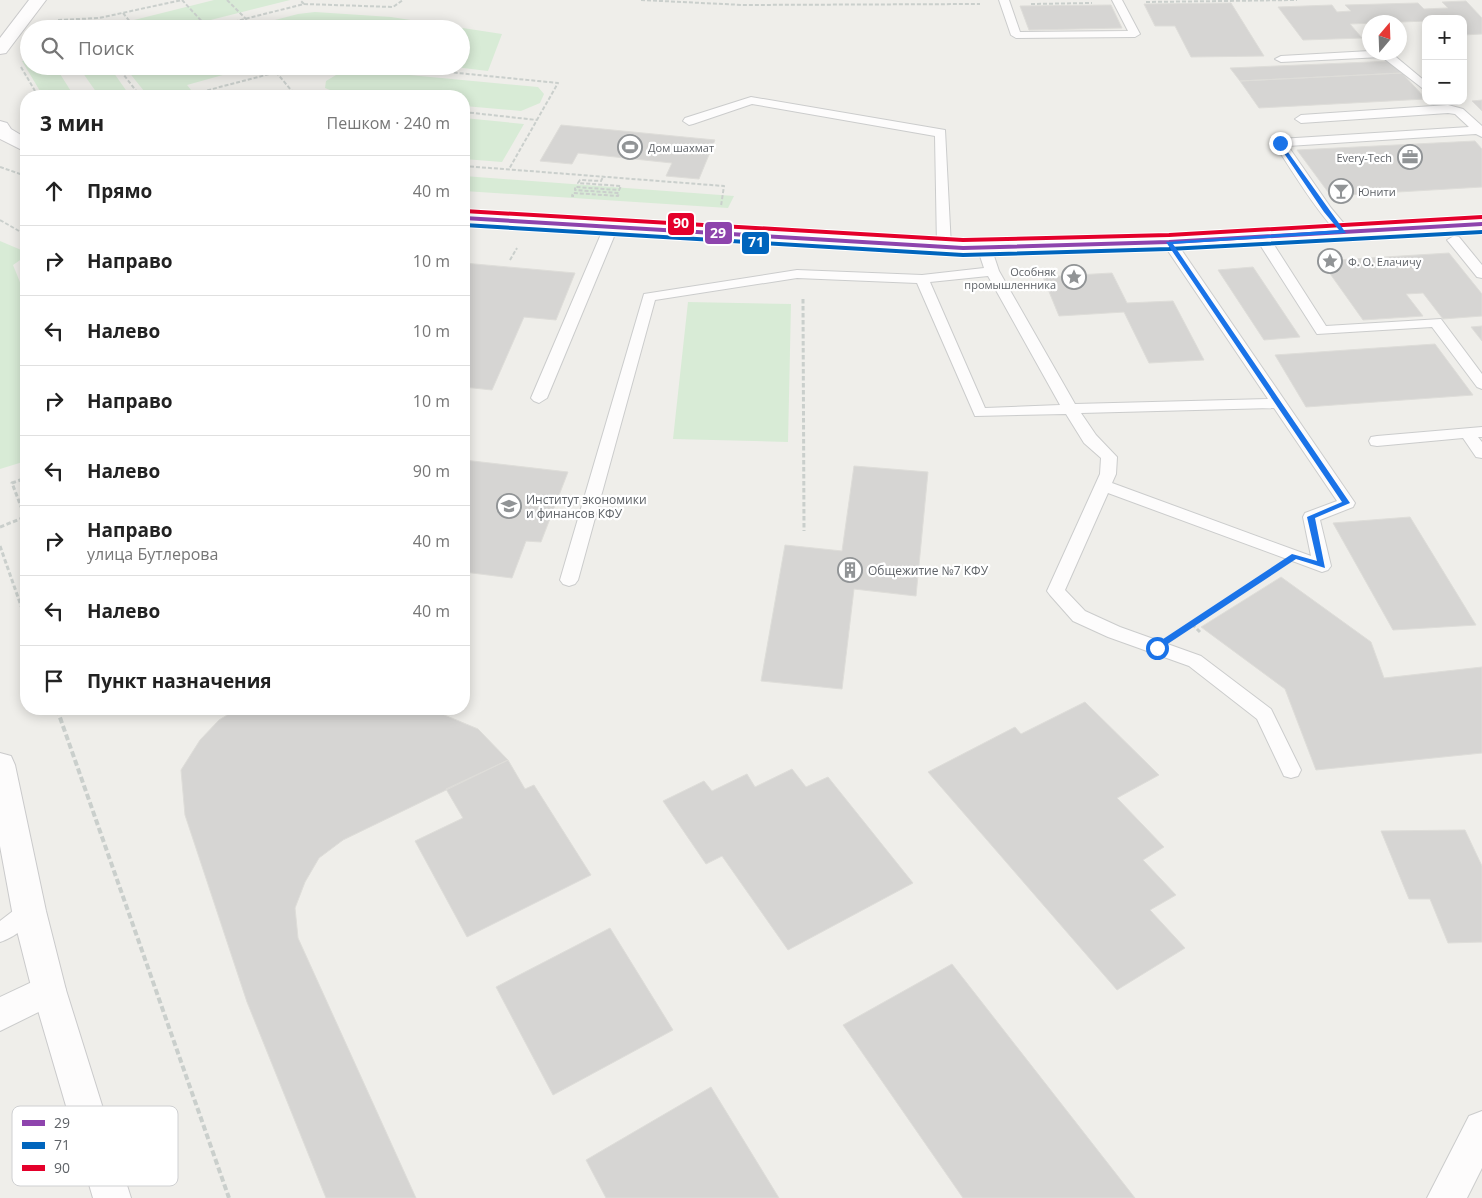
<!DOCTYPE html>
<html lang="ru">
<head>
<meta charset="utf-8">
<style>
	body { margin:0; font-family:"Open Sans",sans-serif; background:#f6f6f6; color:#222 }
	.controls { position:absolute; right:15px; top:15px; display:grid; overflow:hidden; border-radius:10px; box-shadow:0 2px 12px #0003 }
	.controls button { width:45px; height:45px; display:grid; place-items:center; padding:0; border:0; border-bottom:1px solid #e0e0e0; background:#fff; color:#222; font:25px sans-serif }
	.compass { position:absolute; left:1362px; top:15px; width:45px; height:45px; border-radius:50%; background:#fff; box-shadow:0 2px 12px #0003; rotate:19deg }
	.stop { position:absolute; width:15px; height:15px; margin:-11px; border:4px solid #1a73e8; border-radius:50%; background:#fff }
	.stop.end { background:#1a73e8; border-color:#fff; box-shadow:0 1px 5px #0008 }
	.list { margin:0; padding:0; list-style:none }
	h2 { display:flex; justify-content:space-between; align-items:center; height:65px; margin:0; padding:0 20px; font-size:21px }
	h2 small { font-size:16px; font-weight:400; color:#767676 }
	.list li { display:grid; grid-template-columns:32px 1fr auto; gap:15px; align-items:center; box-sizing:border-box; height:70px; padding:0 20px; border-top:1px solid #e0e0e0 }
	.list b { display:block; font-size:19px; white-space:nowrap }
	.list p { margin:0; font-size:16px; white-space:nowrap; color:#767676 }
	.list em { font-size:16px; font-style:normal; color:#767676 }
	.icon { flex:none; width:28px; height:28px; fill:none; stroke:currentColor; stroke-width:2; stroke-linecap:round; stroke-linejoin:round }
	.map { position:relative; flex:none; width:1482px; height:1198px; overflow:hidden }
	.search { position:absolute; background:#fff; box-shadow:0 2px 12px #0003; left:20px; top:20px; width:450px; height:55px; display:flex; align-items:center; gap:12px; box-sizing:border-box; padding:0 18px; border-radius:28px; color:#767676; font-size:19px }
	.panel { position:absolute; background:#fff; box-shadow:0 2px 12px #0003; left:20px; top:90px; width:450px; height:625px; border-radius:20px }
	.map>svg:first-child { display:block }
	.green { fill:#d8ebd6 }
	.building { fill:#d6d5d3; stroke:#deddd9 }
	.lines { fill:none; stroke-linecap:round; stroke-linejoin:round }
	.lane-casing { stroke:#cbcccc; stroke-width:2 }
	.street-casing { stroke:#cbcccc; stroke-width:2 }
	.secondary-casing { stroke:#cacacb; stroke-width:2 }
	.path-far2 { stroke:#cacfcc; stroke-width:2; stroke-dasharray:4 2; stroke-linecap:butt }
	.path-far1 { stroke:#cacfcc; stroke-width:3; stroke-dasharray:4.5 2.5; stroke-linecap:butt }
	.path { stroke:#cacfcc; stroke-width:4; stroke-dasharray:6 3; stroke-linecap:butt }
	.lane { fill:#fdfcfc; fill-rule:evenodd }
	.street { fill:#fdfcfc; fill-rule:evenodd }
	.secondary { fill:#fdfcfc; fill-rule:evenodd }
	.bus-1-casing { stroke:#fff; stroke-width:6 }
	.bus-2-casing { stroke:#fff; stroke-width:6 }
	.bus-3-casing { stroke:#fff; stroke-width:6 }
	.bus-1 { stroke:#8e44ad; stroke-width:4 }
	.bus-2 { stroke:#0065bd; stroke-width:4 }
	.bus-3 { stroke:#e4002b; stroke-width:4 }
	.route { fill:#1a73e8 }
	.labels { text-anchor:middle; dominant-baseline:central; stroke-width:4.5; stroke-linejoin:round; paint-order:stroke }
	.far-poi-label { font-size:11px; fill:#5f6368; stroke:#fff; text-anchor:start }
	.poi-label { font-size:12px; fill:#5f6368; stroke:#fff; text-anchor:start }
	.key { fill:#fff; stroke:#cfd0d2; stroke-width:1 }
	.key-label { font-size:14px; fill:#5f6368 }
	.line-badge { stroke:#fff; stroke-width:2 }
	.badge-label { font-size:14px; text-anchor:middle; font-weight:bold; fill:#fff }
</style>
</head>
<body>
<div class="map">
<svg width="1482" height="1198" viewBox="0 0 1482 1198">
	<rect width="100%" height="100%" fill="#efeeea"/>
	<path class="green" d="M214,0H290L175,29H98Z
		M315,12L391,17L502,34L488,71L446,66H461V29H241L298,14Z
		M29,60V66H55L74,96H43L22,61Z
		M78,66H109L130,96H99Z
		M124,66H255L187,85L196,96H148Z
		M346,69L538,87L544,94L540,103L521,111L464,106V96C426,96 358,103 325,88L326,81Z
		M464,118L524,124L502,162L464,159Z
		M464,176L734,196L728,208L464,191Z
		M0,241L26,252V256L13,265L26,297V461L0,469Z
		M688,302L791,304L788,442L673,439Z"/>
	<path class="building" d="M1466,1L1482,18V34L1463,35V19H1426V21L1350,24L1362,38L1303,40L1278,7L1332,5L1337,12L1351,11L1345,5L1418,3L1424,9L1448,8L1442,2Z
		M1231,3L1264,56L1191,57L1175,26H1155L1144,4Z
		M1111,5L1122,28L1029,30L1020,6Z
		M1392,61L1402,73L1240,81L1230,68Z
		M1402,73L1426,99L1259,108L1240,81Z
		M1482,100V111L1472,101Z
		M561,125L715,140L699,179L666,176L672,163L578,153L572,164L540,161Z
		M1475,141L1482,149V187L1331,196L1297,150Z
		M1449,253L1482,294V316L1443,319L1423,293L1406,294L1423,316L1363,320L1321,261Z
		M464,263L575,273L556,320L524,317L492,390L464,387Z
		M1253,267L1300,337L1264,340L1218,270Z
		M1112,273L1127,303L1173,301L1204,360L1149,363L1124,312L1059,316L1043,277Z
		M1482,326V341L1471,327Z
		M1435,344L1473,395L1306,407L1275,355Z
		M464,460L568,472L541,542L526,541L512,578L464,572Z
		M854,466L928,472L916,596L854,589L842,689L761,681L785,545L842,551Z
		M1410,517L1476,625L1393,630L1333,523Z
		M1281,577L1371,642L1384,678L1482,667V753L1316,770L1285,689L1201,627Z
		M1085,702L1159,775L1117,798L1164,847L1143,860L1176,895L1150,910L1185,948L1117,990L928,772L1015,727L1021,734Z
		M237,709H430L478,729L508,760L343,840L319,858L305,882L295,908L298,938L416,1198H326L247,1002L185,815L181,770L200,740L219,720Z
		M508,760L525,789L534,785L591,875L467,937L415,841L463,818L446,789Z
		M792,769L806,787L828,777L913,883L788,950L722,856L706,864L663,801L704,781L712,791L747,774L755,787Z
		M1465,830L1482,866V942L1448,943L1430,899H1409L1381,831Z
		M610,928L673,1030L553,1095L496,987Z
		M952,964L1135,1198H963L843,1025Z
		M711,1087L779,1198H606L586,1160Z"/>
	<g class="lines">
		<defs>
			<path id="lane" d="M999,0H1009L1020,32L1128,31L1112,0H1122L1140,34L1135,37L1016,38L1011,35Z
				M1370,51L1390,52L1426,82V91L1382,57L1281,62L1275,59L1281,56Z
				M751,97L945,130L951,247L949,250L944,251L937,247L935,136L752,104L693,124L689,125L683,121L685,118Z
				M1448,105L1463,109L1482,126V137L1476,134L1288,146L1331,208L1351,232L1344,236C1329,232 1285,160 1274,143L1280,139L1469,127L1455,114L1448,113L1301,123L1295,119L1301,115Z
				M611,223L618,227L547,398L539,403L534,401L531,398L604,227Z
				M1262,233L1269,237L1326,326L1441,319L1482,374V389L1477,387L1432,327L1317,334L1255,237Z
				M1454,236L1459,237L1482,265V278L1477,277L1447,240Z
				M1169,238L1174,239L1355,503L1353,507L1320,520L1331,566L1328,570L1322,572L1108,493L1065,590L1085,611L1120,627L1201,656L1271,709L1301,770L1298,776L1291,778L1284,776L1257,719L1189,666L1108,637L1073,621L1050,595L1047,591L1100,474L1101,458L1084,443L1066,414L975,416L917,283L797,278L655,300L578,580L575,584L569,586L563,584L560,580L644,294L797,270L922,275L984,268L977,247L984,243L991,247L999,271L1075,404L1268,399L1162,242ZM988,276L1060,405L985,408L930,282ZM1274,408L1337,501L1305,513L1303,517L1311,556L1112,483L1116,474L1117,457L1096,435L1081,413Z
				M1482,427V437H1478L1482,442V458L1476,457L1463,438L1377,446L1371,445L1369,441L1371,437L1377,436Z
				M29,902L36,904L40,911C33,924 13,938 0,942V921L22,904Z"/>
			<path id="street" d="M49,974L61,979L66,990L61,1001L0,1031V997Z
				M1482,1111V1168L1467,1198H1427L1469,1116Z"/>
			<path id="secondary" d="M29,0H46L6,53L0,54V38Z
				M0,121L7,123L11,129L26,138V152L0,139Z
				M464,212L963,242L1169,236L1482,218V230L1169,248L963,254L464,224Z
				M0,753L11,756L15,765L46,911L66,990L131,1198H93L32,990L12,911L0,846Z"/>
		</defs>
		<use href="#lane" class="lane-casing"/>
		<use href="#street" class="street-casing"/>
		<use href="#secondary" class="secondary-casing"/>
		<path class="path-far2" d="M182,0L208,28
			M227,0L256,29
			M641,0L743,5L980,4
			M1146,2L1297,0
			M304,4L393,7L403,0
			M1031,4L1092,3
			M123,13L136,29
			M58,20L99,18L182,0
			M205,29L304,4L300,0
			M117,66L140,96
			M244,66L246,69L276,72L280,66
			M388,66L558,83L509,169
			M21,67L38,96
			M276,72L296,96
			M296,95L311,96
			M205,96L201,92L300,66
			M464,112L537,120
			M464,166L724,186L721,206
			M0,167L26,176
			M574,196H572L573,193L618,196L619,193L575,190V187L619,190L621,186L578,183L580,180L601,181L603,177
			M0,220L26,235
			M510,260L517,248"/>
		<path class="path-far1" d="M803,299L804,531
			M0,527L25,517L12,483L26,478
			M0,546L26,620
			M1192,624L1200,632
			M1185,629L1267,574"/>
		<path class="path" d="M57,709L229,1198"/>
		<use href="#lane" class="lane"/>
		<use href="#street" class="street"/>
		<use href="#secondary" class="secondary"/>
		<defs>
			<path id="bus-1" d="M464,218L963,248L1169,242L1482,224"/>
			<path id="bus-2" d="M464,225L963,255L1169,249L1482,232"/>
			<path id="bus-3" d="M464,211L963,240L1169,235L1482,217"/>
		</defs>
		<use href="#bus-1" class="bus-1-casing"/>
		<use href="#bus-2" class="bus-2-casing"/>
		<use href="#bus-3" class="bus-3-casing"/>
		<use href="#bus-1" class="bus-1"/>
		<use href="#bus-2" class="bus-2"/>
		<use href="#bus-3" class="bus-3"/>
	</g>
	<path class="route" d="M1280,141L1346,233L1173,244L1350,503L1315,518L1325,568L1296,559L1157,651L1152,648L1154,645L1292,554L1317,561L1307,517L1342,502L1166,242L1339,230L1324,212L1277,143Z"/>
	<defs>
		<symbol id="stadium-ring" viewBox="-11 -11 22 22"><circle r="9.5" fill="#fff" stroke="#919496" stroke-width="1.5"/><path d="M0-5a6.5 5 0 1 0 0 10a6.5 5 0 1 0 0-10ZM-3.5-1.8h7v3.6h-7Z" fill="#919496"/></symbol>
		<symbol id="office-ring" viewBox="-11 -11 22 22"><circle r="9.5" fill="#fff" stroke="#919496" stroke-width="1.5"/><path d="M-6-3h4V-5.5h4V-3h4V5H-6ZM-1-4.5V-3h2v-1.5ZM-6 0V1H6V0Z" fill="#919496"/></symbol>
		<symbol id="bar-ring" viewBox="-11 -11 22 22"><circle r="9.5" fill="#fff" stroke="#919496" stroke-width="1.5"/><path d="M-6-5H6L.8 .8V4.5H3.5V6h-7V4.5H-.8V.8Z" fill="#919496"/></symbol>
		<symbol id="sight-ring" viewBox="-11 -11 22 22"><circle r="9.5" fill="#fff" stroke="#919496" stroke-width="1.5"/><path d="M0-6L1.8-2.2L6-1.7L2.9 1.2L3.7 5.4L0 3.3L-3.7 5.4L-2.9 1.2L-6-1.7L-1.8-2.2Z" fill="#919496"/></symbol>
		<symbol id="university-ring" viewBox="-11 -11 22 22"><circle r="9.5" fill="#fff" stroke="#919496" stroke-width="1.5"/><path d="M0-5L7-2L0 1L-7-2ZM-4 1L0 2.5L4 1V4Q0 6-4 4Z" fill="#919496"/></symbol>
		<symbol id="building-ring" viewBox="-11 -11 22 22"><circle r="9.5" fill="#fff" stroke="#919496" stroke-width="1.5"/><path d="M-4-6H4V6H1V3H-1V6H-4ZM-2.5-4.3h1.7v1.8h-1.7ZM.8-4.3h1.7v1.8H.8ZM-2.5-1h1.7V.8h-1.7ZM.8-1h1.7V.8H.8Z" fill="#919496"/></symbol>
	</defs>
	<g fill-rule="evenodd">
		<use href="#stadium-ring" x="616" y="133" width="28" height="28"/>
		<use href="#office-ring" x="1396" y="143" width="28" height="28"/>
		<use href="#bar-ring" x="1327" y="177" width="28" height="28"/>
		<use href="#sight-ring" x="1316" y="247" width="28" height="28"/>
		<use href="#sight-ring" x="1060" y="263" width="28" height="28"/>
		<use href="#university-ring" x="495" y="492" width="28" height="28"/>
		<use href="#building-ring" x="836" y="556" width="28" height="28"/>
	</g>
	<g class="labels">
		<g class="far-poi-label">
			<text x="648" y="147">Дом шахмат</text>
			<text x="1392" y="157" text-anchor="end">Every-Tech</text>
			<text x="1358" y="191">Юнити</text>
			<text x="1348" y="261">Ф. О. Елачичу</text>
			<text x="1056" y="271" text-anchor="end">Особняк<tspan x="1056" dy="13">промышленника</tspan></text>
		</g>
		<g class="poi-label">
			<text x="526" y="499">Институт экономики<tspan x="526" dy="14">и финансов КФУ</tspan></text>
			<text x="868" y="570">Общежитие №7 КФУ</text>
		</g>
	</g>
	<rect x="12" y="1106" width="166" height="80" rx="8" class="key"/>
	<rect x="22" y="1120" width="23" height="6" fill="#8e44ad"/>
	<rect x="22" y="1142" width="23" height="7" fill="#0065bd"/>
	<rect x="22" y="1165" width="23" height="6" fill="#e4002b"/>
	<g class="key-label">
		<text x="54" y="1128">29</text>
		<text x="54" y="1150">71</text>
		<text x="54" y="1173">90</text>
	</g>
	<g class="line-badge">
		<rect x="667" y="212" width="28" height="24" rx="5" fill="#e4002b"/>
		<rect x="704" y="221" width="29" height="24" rx="5" fill="#8e44ad"/>
		<rect x="741" y="231" width="29" height="24" rx="5" fill="#0065bd"/>
	</g>
	<g class="badge-label">
		<text x="681" y="228">90</text>
		<text x="718" y="238">29</text>
		<text x="756" y="247">71</text>
	</g>
</svg>
<div class="controls">
<button>+</button>
<button>−</button>
</div>
<svg class="compass" viewBox="-18 -18 36 36"><path d="M0-13l5 13h-10z" fill="#e53935"/><path d="M0 13l5-13h-10z" fill="#767676"/></svg>
<div class="stop" style="left:1157px;top:648px"></div>
<div class="stop end" style="left:1280px;top:143px"></div>
<div class="search"><svg class="icon" aria-label="search" viewBox="0 0 24 24"><circle cx="10" cy="10" r="6"/><path d="M15 15l6 6"/></svg>Поиск</div>
<section class="panel">
<h2>3 мин<small>Пешком · 240 m</small></h2>
<ul class="list">
<li><svg class="icon" aria-label="ahead" viewBox="0 0 24 24"><path d="M12 20V5M6 11l6-6 6 6"/></svg><div><b>Прямо</b></div><em>40 m</em></li>
<li><svg class="icon" aria-label="right" viewBox="0 0 24 24"><path d="M7 20v-9h11M14 6l5 5-5 5"/></svg><div><b>Направо</b></div><em>10 m</em></li>
<li><svg class="icon" aria-label="left" viewBox="0 0 24 24"><path d="M17 20v-9H6M10 6l-5 5 5 5"/></svg><div><b>Налево</b></div><em>10 m</em></li>
<li><svg class="icon" aria-label="right" viewBox="0 0 24 24"><path d="M7 20v-9h11M14 6l5 5-5 5"/></svg><div><b>Направо</b></div><em>10 m</em></li>
<li><svg class="icon" aria-label="left" viewBox="0 0 24 24"><path d="M17 20v-9H6M10 6l-5 5 5 5"/></svg><div><b>Налево</b></div><em>90 m</em></li>
<li><svg class="icon" aria-label="right" viewBox="0 0 24 24"><path d="M7 20v-9h11M14 6l5 5-5 5"/></svg><div><b>Направо</b><p>улица Бутлерова</p></div><em>40 m</em></li>
<li><svg class="icon" aria-label="left" viewBox="0 0 24 24"><path d="M17 20v-9H6M10 6l-5 5 5 5"/></svg><div><b>Налево</b></div><em>40 m</em></li>
<li><svg class="icon" aria-label="arrive" viewBox="0 0 24 24"><path d="M6 21V4h12l-3 4 3 4H6"/></svg><div><b>Пункт назначения</b></div></li>
</ul>
</section>
</div>
</body>
</html>
